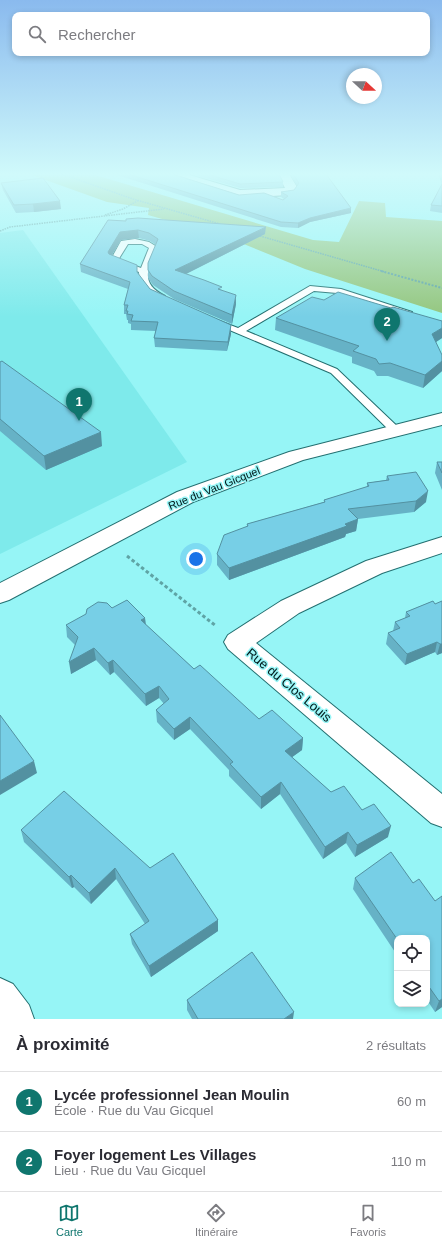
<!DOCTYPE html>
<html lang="fr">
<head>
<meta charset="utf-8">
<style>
	body { margin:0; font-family:Helvetica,sans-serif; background:#f2f2f3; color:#2b2b33 }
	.controls { position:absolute; right:12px; bottom:12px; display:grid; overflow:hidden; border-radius:8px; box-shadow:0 2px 6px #0003 }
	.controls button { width:36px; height:36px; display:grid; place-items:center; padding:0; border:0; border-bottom:1px solid #e1e1e2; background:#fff; color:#2b2b33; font:20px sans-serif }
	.compass { position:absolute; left:346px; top:68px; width:36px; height:36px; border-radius:50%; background:#fff; box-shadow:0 2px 6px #0003; rotate:111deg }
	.you { position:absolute; left:196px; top:559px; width:14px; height:14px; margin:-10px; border:3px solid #fff; border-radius:50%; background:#1a73e8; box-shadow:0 0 0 6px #1a73e833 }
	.badge { display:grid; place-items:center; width:26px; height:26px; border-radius:50%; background:#0f766e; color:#fff; font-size:13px; font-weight:700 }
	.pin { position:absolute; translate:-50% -33px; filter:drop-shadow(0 1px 2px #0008) }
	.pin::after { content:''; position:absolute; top:21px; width:14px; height:12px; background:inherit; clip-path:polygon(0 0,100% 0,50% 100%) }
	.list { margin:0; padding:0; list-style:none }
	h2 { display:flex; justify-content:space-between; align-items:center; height:52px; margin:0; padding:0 16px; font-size:17px }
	h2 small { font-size:13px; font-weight:400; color:#7c7c81 }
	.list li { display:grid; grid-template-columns:26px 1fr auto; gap:12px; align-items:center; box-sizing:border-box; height:60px; padding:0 16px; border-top:1px solid #e1e1e2 }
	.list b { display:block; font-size:15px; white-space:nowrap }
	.list p { margin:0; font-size:13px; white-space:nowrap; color:#7c7c81 }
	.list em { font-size:13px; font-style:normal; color:#7c7c81 }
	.icon { flex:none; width:22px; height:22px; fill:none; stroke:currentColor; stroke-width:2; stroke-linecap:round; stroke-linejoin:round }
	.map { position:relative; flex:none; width:442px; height:1019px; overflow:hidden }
	.search { position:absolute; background:#fff; box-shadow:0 2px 6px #0003; left:12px; right:12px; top:12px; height:44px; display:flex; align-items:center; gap:10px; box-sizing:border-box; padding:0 14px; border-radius:8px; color:#7c7c81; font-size:15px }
	.sheet { height:172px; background:#fff }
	nav { display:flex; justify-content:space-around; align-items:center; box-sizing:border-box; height:56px; border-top:1px solid #e1e1e2; background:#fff; font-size:11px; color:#7c7c81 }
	nav a { display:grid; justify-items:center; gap:2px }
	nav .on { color:#0f766e }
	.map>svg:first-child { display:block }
	.built { fill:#7eeaeb }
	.green { fill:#94c67e }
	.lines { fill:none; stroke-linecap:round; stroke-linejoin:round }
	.service-casing { stroke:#236f70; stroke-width:2 }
	.minor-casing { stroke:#236f70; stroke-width:2 }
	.path-far2 { stroke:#5fa4a5; stroke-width:1.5; stroke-dasharray:1.5 1; stroke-linecap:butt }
	.path-far1 { stroke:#5fa4a5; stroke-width:2; stroke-dasharray:2 1.5; stroke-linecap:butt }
	.path { stroke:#5fa4a5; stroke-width:3; stroke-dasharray:3.5 2.5; stroke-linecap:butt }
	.service { fill:#fff; fill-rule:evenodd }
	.minor { fill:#fff; fill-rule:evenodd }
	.wall { fill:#66b2c6 }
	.shaded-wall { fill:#5391a1 }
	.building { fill:#77cfe6; stroke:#5391a1 }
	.labels { text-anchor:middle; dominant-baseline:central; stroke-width:3; stroke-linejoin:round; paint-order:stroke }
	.street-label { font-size:11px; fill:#00191a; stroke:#96f5f6 }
	.near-street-label { font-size:13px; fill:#00191a; stroke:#96f5f6 }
</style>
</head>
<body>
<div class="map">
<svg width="442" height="1019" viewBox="0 0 442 1019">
	<rect width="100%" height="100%" fill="#96f5f6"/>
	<path class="built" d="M23,230L187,462L0,554V233Z"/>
	<path class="green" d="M29,174H92L313,240L339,242L359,201L385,203L386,217L442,221V313L305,269L229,238L148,215L149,208L107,202Z"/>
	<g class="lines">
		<defs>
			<path id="service" d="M135,239L149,242L157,247C148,269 139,283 165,296V300C151,303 139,284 139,272L110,261L121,241ZM128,244H142L149,248L141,268L118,260Z
				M310,286L341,289L412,312L408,315L337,293L314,291L246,331L337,369L399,428L400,430L399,432H391L331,373L213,323L217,320L238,328Z"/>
			<path id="minor" d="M168,174H186L240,190L285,188L278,174H289L297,187L293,193L289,195L239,198L169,176Z
				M442,413V425L303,460L193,502L9,600L0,603V583L177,492L289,452Z
				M442,537V553L382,573L299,613L256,643L442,794V827L431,823L228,649L224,642L228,635L281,601L366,561Z
				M0,978L13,984L29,1005L34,1019H0Z"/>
		</defs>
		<use href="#service" class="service-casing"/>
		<use href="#minor" class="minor-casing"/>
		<path class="path-far2" d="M62,174L133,199L220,224
			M105,215L123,209L139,200
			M0,231L10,227L164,209
			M260,236L385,272"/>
		<path class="path-far1" d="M381,271L442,288"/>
		<path class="path" d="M127,556L216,626"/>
		<use href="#service" class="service"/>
		<use href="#minor" class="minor"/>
	</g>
	<path class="wall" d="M114,174H173L239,195L283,200L284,199L281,197V192L294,190L297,186L290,174H339L327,175L351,213L310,222L298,228L281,227Z
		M192,174H279L283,182V187L240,188Z
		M438,174H442V213L430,211L431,205L442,185Z
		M1,183L61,209L34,212L16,213L3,190Z
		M126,219L265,234L186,274L222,290L236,304L232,324L174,299L153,285L148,278V263L156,245L150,241L139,238L121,240L112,255L137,273L150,289L231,334L227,351L155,347L154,338L156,331L131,330V324L128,323V320H127L126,314H124V305L128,289L81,272L80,264L126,221Z
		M276,318L442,338L436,342L442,371L423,388L388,376H377L374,371L352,363V357L275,330Z
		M0,362L102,446L46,470L0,431Z
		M437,462H442V490L435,473Z
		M387,476L426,502L414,512L358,519L356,531L346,534L345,537L229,580L217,565V554L247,526V524L324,502V500L367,487V483L386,480Z
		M433,601L442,653L437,655L435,652L405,665L386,644L388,633L393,631L395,622L405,618L406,612Z
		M112,608L145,618L146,625L194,669L259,719L303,738L302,750L292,757L331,792L362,810L388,837L355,857L346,843L323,859L280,794L261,809L229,776V770L190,729L174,740L157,722L156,710L164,704L159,698L146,706L114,672L110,675L96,660L71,674L75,645L67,637L66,625Z
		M21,830L150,868L218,920V931L151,977L132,944L130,934L145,924L116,879L91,904L74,887L72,888L24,842Z
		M355,878L413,883L435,901L442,1007L435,1012L427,1000V938H397V955L353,889Z
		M187,1000L293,1019H192L187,1010Z"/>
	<path class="shaded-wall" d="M60,201L61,209L34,212L33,204Z
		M351,208V213L310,222L298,228V223L310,218Z
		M266,227L265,234L176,279L175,270Z
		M138,230L139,238L121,240L109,260L108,252L120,232Z
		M236,295V304L232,324V315Z
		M231,325V334L227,351L228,342Z
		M442,328V338L430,346L432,334Z
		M442,361V371L423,388L425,375Z
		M101,432L102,446L46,470L44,456Z
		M428,491L426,502L414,512L416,501Z
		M358,519L356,531L346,534L345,537L229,580V568L345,524Z
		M145,618L146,630L141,620Z
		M437,642L435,652L405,665L407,654Z
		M440,644H442V653L437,655Z
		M94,648L96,660L71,674L69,662Z
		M113,660L114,672L110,675L108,663Z
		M159,686V698L146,706L145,694Z
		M190,717V729L174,740V729Z
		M303,738L302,750L284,763L285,751Z
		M34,761L37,773L0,795V781Z
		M281,782L280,794L261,809V797Z
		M391,826L388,837L355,857L357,845Z
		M348,832L346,843L323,859L325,847Z
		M115,868L116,879L91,904L89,893Z
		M71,875L74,887L72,888L69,877Z
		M218,920V931L151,977L149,966Z
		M442,999V1007L435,1012L439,1001Z
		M294,1012L293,1019H284Z"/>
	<path class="building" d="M128,174H172L239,195L264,193L283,200L288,196L281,192L294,190L299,183L293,174H326L351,208L310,218L298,223L281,222Z
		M207,174H279L283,182L240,184Z
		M43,178L60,201L33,204L14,205L1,183Z
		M442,184V206L431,205Z
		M138,218L266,227L175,270L204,280L222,287L218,289L236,295L232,315L174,291L152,276L148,270V263L158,239L149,233L138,230L120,232L108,252L109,254L137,265V272L150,289L231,325L228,342L154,338L158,322L131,321L133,315L127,314L128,311H126L128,305H124L130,282L80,264L108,220L126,221V219Z
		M338,292L391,308L393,307L442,321V328L432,334L442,355V361L425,375L390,363L379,364L376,359L353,351L359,346L276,318L312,297L324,300Z
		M2,361L101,432L44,456L0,419V362Z
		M437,462H442V473Z
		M416,472L428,491L416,501L348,509L358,519L345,524L347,526L229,568L217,554L224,535L248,526L247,524L325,502L324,500L369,486L367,483L389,480L387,476Z
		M127,600L145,618L141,620L194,669L200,665L259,719L272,710L303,738L285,751L331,792L344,786L362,810L374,804L391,826L357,845L348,832L325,847L281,782L261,797L230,764L233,762L190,717L174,729L156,710L169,699L159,686L145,694L113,660L108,663L94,648L69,662L78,637L66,625L86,614L87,609L98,602L107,603L112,608Z
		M433,601L435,604L442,601V644H440L437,642L407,654L388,633L400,628L395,622L410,616L406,612Z
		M0,715L34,761L0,781Z
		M64,791L150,868L173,853L218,920L149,966L130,934L149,921L115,868L89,893L71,875L69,877L21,830Z
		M391,852L413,883L419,879L435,901L442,896V999L439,1001L427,984V938H397V939L355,878Z
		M252,952L294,1012L284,1019H198L187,1000Z"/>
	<linearGradient id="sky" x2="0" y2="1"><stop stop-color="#8abaee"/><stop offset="0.55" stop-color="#d0fafb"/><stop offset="1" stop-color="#d0fafb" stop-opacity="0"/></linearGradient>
	<rect width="442" height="317" fill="url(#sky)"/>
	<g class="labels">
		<g class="street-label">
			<text transform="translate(214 488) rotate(-22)">Rue du Vau Gicquel</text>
		</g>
		<g class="near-street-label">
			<text transform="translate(289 685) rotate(40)">Rue du Clos Louis</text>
		</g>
	</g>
</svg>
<div class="controls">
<button><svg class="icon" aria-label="locate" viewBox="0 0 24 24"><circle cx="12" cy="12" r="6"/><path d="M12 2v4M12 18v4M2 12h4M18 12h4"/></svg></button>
<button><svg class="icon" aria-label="layers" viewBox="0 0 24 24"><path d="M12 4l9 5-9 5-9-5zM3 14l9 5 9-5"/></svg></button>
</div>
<svg class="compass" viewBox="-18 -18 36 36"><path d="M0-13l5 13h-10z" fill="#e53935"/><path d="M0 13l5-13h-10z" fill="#7c7c81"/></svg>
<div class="you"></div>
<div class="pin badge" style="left:79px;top:421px">1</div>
<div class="pin badge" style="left:387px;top:341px">2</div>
<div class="search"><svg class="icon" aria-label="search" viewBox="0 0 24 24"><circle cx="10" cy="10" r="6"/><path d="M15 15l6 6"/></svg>Rechercher</div>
</div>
<section class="sheet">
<h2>À proximité<small>2 résultats</small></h2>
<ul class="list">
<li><span class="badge">1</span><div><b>Lycée professionnel Jean Moulin</b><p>École · Rue du Vau Gicquel</p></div><em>60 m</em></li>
<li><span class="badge">2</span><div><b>Foyer logement Les Villages</b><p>Lieu · Rue du Vau Gicquel</p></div><em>110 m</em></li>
</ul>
</section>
<nav>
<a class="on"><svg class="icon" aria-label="map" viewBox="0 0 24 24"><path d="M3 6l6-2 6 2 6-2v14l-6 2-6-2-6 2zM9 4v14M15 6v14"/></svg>Carte</a>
<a><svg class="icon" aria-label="directions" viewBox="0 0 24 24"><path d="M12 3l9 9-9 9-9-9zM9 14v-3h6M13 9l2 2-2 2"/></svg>Itinéraire</a>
<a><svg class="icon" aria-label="saved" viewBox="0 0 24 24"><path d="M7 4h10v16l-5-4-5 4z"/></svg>Favoris</a>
</nav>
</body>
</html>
